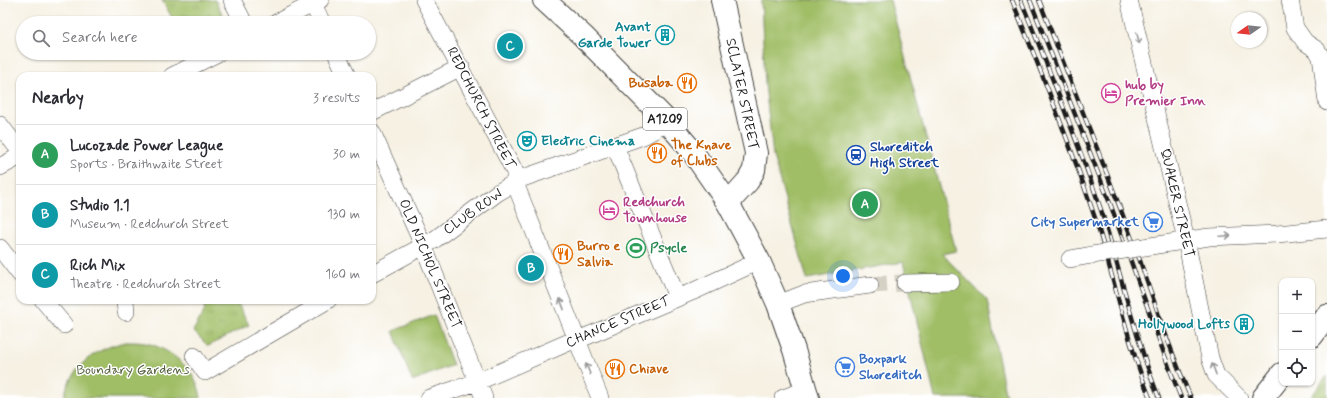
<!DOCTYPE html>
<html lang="en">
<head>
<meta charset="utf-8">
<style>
	body { margin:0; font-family:Mynerve,sans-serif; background:#f2f2f3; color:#2b2b33 }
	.controls { position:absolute; right:12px; bottom:12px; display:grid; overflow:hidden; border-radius:8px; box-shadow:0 1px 3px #0004 }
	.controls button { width:36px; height:36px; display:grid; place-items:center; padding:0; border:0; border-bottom:1px solid #e1e1e2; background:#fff; color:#2b2b33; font:20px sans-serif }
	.compass { position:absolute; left:1231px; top:12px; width:36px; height:36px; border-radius:50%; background:#fff; box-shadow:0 1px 3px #0004; rotate:256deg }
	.you { position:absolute; left:843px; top:276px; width:14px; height:14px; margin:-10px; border:3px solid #fff; border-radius:50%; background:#1a73e8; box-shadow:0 0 0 6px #1a73e833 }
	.badge { display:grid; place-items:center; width:26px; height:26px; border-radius:50%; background:#7c3aed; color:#fff; font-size:13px; font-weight:700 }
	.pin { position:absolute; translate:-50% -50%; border:2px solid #fff; box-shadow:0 1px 4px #0006 }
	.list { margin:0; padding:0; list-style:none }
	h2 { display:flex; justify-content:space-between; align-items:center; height:52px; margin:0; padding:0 16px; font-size:17px }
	h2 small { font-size:13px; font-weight:400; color:#7c7c81 }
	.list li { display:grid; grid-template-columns:26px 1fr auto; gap:12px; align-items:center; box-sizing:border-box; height:60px; padding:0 16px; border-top:1px solid #e1e1e2 }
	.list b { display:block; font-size:15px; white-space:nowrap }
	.list p { margin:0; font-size:13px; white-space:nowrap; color:#7c7c81 }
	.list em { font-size:13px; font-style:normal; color:#7c7c81 }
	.icon { flex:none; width:22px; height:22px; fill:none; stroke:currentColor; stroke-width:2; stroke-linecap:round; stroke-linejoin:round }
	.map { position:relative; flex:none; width:1327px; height:398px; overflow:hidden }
	.search { position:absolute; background:#fff; box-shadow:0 1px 3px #0004; left:16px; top:16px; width:360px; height:44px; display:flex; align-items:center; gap:10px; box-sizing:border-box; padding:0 14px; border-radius:22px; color:#7c7c81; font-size:15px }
	.panel { position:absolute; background:#fff; box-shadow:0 1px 3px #0004; left:16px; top:72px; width:360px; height:232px; border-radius:12px }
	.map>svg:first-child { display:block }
	.grass { fill:url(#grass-tufts); stroke:#5e6d41 }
	.park { fill:#a0be66; stroke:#5e6d41 }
	.garden { fill:url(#garden-furrows); stroke:#5e6d41 }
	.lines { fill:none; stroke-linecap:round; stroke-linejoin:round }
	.minor-tunnel { stroke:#d5d1c5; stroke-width:17; stroke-dasharray:17 8; stroke-linecap:butt }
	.minor-casing { stroke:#3d3c3a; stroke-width:18 }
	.secondary-casing { stroke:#3d3c3a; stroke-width:24 }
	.primary-casing { stroke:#3d3c3a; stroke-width:24 }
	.trunk-casing { stroke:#3d3c3a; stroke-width:24 }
	.minor { stroke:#fff; stroke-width:17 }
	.secondary { stroke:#fff; stroke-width:22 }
	.primary { stroke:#fff; stroke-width:22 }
	.trunk { stroke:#fff; stroke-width:22 }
	.rail-casing { stroke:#1c1c1c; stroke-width:4.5 }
	.rail { stroke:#fff; stroke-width:3; stroke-dasharray:9; stroke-linecap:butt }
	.minor-bridge-casing { stroke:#3d3c3a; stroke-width:18; stroke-linecap:butt }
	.minor-bridge { stroke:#fff; stroke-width:17 }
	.oneway { stroke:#999 }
	.labels { text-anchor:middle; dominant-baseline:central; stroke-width:3; stroke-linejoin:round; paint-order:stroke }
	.shield { fill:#fff; stroke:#606060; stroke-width:1 }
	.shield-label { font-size:13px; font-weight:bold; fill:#1c1c1c }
	.culture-label { font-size:14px; font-weight:bold; fill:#0d838f; stroke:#fff; text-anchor:end }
	.food-label { font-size:14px; font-weight:bold; fill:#c56008; stroke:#fff; text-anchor:start }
	.hotel-label { font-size:14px; font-weight:bold; fill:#b23c85; stroke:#fff; text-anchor:start }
	.street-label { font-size:14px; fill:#1c1c1c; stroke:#fff }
	.transit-label { font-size:14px; font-weight:bold; fill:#164399; stroke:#fff; text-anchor:start }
	.shop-label { font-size:14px; font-weight:bold; fill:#366cbe; stroke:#fff; text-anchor:end }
	.leisure-label { font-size:14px; font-weight:bold; fill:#27864d; stroke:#fff; text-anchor:start }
	.park-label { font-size:14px; fill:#515d3a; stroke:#fff }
</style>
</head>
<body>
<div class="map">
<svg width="1327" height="398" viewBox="0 0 1327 398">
	<defs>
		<pattern id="grass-tufts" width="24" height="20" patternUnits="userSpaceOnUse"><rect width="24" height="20" fill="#a0be66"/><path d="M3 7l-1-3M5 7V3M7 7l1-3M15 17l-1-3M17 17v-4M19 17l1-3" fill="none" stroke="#89a358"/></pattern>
		<pattern id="garden-furrows" width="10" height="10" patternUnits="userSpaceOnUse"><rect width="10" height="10" fill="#a0be66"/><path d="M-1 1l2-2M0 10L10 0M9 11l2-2" fill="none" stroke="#89a358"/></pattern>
	</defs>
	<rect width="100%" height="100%" fill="#fff"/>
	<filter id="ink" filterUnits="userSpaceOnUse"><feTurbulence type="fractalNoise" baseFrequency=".025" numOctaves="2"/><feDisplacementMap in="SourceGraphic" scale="8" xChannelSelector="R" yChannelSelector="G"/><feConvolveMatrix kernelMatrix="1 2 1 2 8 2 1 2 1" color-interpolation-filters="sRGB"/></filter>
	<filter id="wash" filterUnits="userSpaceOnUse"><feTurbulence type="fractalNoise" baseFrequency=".012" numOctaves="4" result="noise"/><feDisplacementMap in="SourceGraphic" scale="16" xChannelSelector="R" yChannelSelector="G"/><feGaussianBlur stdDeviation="0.9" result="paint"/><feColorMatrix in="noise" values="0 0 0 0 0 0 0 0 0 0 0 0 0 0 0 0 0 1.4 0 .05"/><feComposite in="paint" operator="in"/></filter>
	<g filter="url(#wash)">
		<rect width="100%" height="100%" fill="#f6f1e3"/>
		<path class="grass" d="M162,0H215L227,23H175Z
			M202,300H236L249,325L208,346L193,331L205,310Z"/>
		<path class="park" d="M761,0H890L956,251L942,254L987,300L1006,398H935L903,262L807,279L773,156L765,84Z
			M434,315L453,365L412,381L393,331Z
			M126,342C134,342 143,342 150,344C174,351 198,373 201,398H64C70,366 96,348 126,342Z"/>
		<path class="garden" d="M1327,376V398H1310Z"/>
	</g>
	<g filter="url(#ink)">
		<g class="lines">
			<path class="minor-tunnel" d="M870,285L905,283"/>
			<defs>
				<path id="minor" d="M232,0L244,23
					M424,0L515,172V183L600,398
					M1129,0L1186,240L1210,358L1216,375L1239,398
					M1290,0L1295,28L1305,42L1317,50L1321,57L1327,102
					M313,4L322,23
					M276,23L320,0
					M336,53L347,76
					M172,76L218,53
					M372,112L461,67
					M0,125L20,151
					M372,132L423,245L484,398
					M615,146L677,297
					M0,167L20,156
					M1144,247L1209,237L1277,234L1327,229
					M0,248L20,274
					M1070,259L1092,255
					M372,274L434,240L497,193L523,178L643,136L654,130L665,119
					M905,283L951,282
					M43,300L64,325
					M125,300L126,312
					M778,304L804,294L870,285
					M194,356L205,372L328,300
					M429,398L477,382L567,343L585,337L694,291L759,261
					M783,398L806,390"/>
				<path id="secondary" d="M722,0L756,153L754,170L748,181L728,203"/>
				<path id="primary" d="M544,0L583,36L665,119L692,151L728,203L759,261L778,304L794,350L808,398"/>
				<path id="trunk" d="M1312,336L1327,316
					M1263,398L1282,374"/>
			</defs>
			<use href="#minor" class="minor-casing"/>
			<use href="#secondary" class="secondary-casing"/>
			<use href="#primary" class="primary-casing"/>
			<use href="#trunk" class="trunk-casing"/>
			<use href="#minor" class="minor"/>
			<use href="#secondary" class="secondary"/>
			<use href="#primary" class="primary"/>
			<use href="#trunk" class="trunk"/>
			<defs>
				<path id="rail" d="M1012,0C1042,74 1072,148 1097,224C1115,282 1127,341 1150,398
					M1021,0C1049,70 1078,141 1102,213C1121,274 1135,338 1159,398
					M1030,0L1111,206L1170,370L1181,398
					M1039,0C1072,85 1106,170 1138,255C1155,303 1170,352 1191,398"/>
			</defs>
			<use href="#rail" class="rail-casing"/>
			<use href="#rail" class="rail"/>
			<defs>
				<path id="minor-bridge" d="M1092,255L1144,247"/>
			</defs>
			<use href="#minor-bridge" class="minor-bridge-casing"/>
			<use href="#minor-bridge" class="minor-bridge"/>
		</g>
		<defs><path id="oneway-shaft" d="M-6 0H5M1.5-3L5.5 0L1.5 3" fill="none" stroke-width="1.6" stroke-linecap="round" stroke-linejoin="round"/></defs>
		<g class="oneway">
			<use href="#oneway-shaft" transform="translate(1138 38) rotate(76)"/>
			<use href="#oneway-shaft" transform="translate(1225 236) rotate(-3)"/>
			<use href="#oneway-shaft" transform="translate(562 304) rotate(-111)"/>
			<use href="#oneway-shaft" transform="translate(588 369) rotate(-112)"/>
			<use href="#oneway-shaft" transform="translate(1214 369) rotate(-110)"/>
		</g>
	</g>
	<defs>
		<symbol id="building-ring" viewBox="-11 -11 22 22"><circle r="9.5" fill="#fff" stroke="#0f9aa8" stroke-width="1.5"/><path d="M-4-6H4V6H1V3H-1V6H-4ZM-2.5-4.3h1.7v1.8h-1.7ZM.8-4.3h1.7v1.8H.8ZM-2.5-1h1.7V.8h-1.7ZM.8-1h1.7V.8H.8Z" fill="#0f9aa8"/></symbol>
		<symbol id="restaurant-ring" viewBox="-11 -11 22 22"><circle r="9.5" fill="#fff" stroke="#e8710a" stroke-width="1.5"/><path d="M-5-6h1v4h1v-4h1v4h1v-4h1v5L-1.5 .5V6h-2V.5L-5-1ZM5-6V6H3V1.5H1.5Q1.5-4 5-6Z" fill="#e8710a"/></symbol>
		<symbol id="hotel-ring" viewBox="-11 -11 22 22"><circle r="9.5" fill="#fff" stroke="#d1479c" stroke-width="1.5"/><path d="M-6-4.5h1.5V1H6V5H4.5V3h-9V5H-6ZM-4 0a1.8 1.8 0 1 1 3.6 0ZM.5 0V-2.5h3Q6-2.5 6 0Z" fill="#d1479c"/></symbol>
		<symbol id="theatre-ring" viewBox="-11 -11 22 22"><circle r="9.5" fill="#fff" stroke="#0f9aa8" stroke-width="1.5"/><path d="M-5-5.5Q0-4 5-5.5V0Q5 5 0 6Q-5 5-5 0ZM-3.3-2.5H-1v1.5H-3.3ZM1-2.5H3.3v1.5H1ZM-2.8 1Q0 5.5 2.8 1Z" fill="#0f9aa8"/></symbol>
		<symbol id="station-ring" viewBox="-11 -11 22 22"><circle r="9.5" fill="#fff" stroke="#1a4fb4" stroke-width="1.5"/><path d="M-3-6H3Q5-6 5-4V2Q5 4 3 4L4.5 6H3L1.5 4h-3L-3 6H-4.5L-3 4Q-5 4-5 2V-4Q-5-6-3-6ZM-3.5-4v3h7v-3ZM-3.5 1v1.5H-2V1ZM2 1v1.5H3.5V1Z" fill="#1a4fb4"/></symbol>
		<symbol id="supermarket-ring" viewBox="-11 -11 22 22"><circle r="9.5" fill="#fff" stroke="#3f7fe0" stroke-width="1.5"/><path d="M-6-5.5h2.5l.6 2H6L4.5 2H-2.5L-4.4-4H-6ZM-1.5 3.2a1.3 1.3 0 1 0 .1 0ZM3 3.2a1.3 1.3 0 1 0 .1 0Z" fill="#3f7fe0"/></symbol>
		<symbol id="stadium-ring" viewBox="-11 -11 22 22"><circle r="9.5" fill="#fff" stroke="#2e9e5b" stroke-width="1.5"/><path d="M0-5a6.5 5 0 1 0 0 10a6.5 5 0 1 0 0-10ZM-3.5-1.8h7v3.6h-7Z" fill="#2e9e5b"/></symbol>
	</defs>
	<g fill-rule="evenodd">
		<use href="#building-ring" x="654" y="24" width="22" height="22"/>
		<use href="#restaurant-ring" x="676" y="72" width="22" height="22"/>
		<use href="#hotel-ring" x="1100" y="82" width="22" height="22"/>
		<use href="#theatre-ring" x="516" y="130" width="22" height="22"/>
		<use href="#restaurant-ring" x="646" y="142" width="22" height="22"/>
		<use href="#station-ring" x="845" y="144" width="22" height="22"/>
		<use href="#hotel-ring" x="598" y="199" width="22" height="22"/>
		<use href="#supermarket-ring" x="1142" y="211" width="22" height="22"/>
		<use href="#stadium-ring" x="625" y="237" width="22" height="22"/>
		<use href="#restaurant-ring" x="552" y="243" width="22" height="22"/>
		<use href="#building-ring" x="1233" y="313" width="22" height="22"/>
		<use href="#supermarket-ring" x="834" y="356" width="22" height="22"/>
		<use href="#restaurant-ring" x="604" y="358" width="22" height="22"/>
	</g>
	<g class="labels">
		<rect class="shield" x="643" y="108" width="44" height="22" rx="3"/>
		<g class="shield-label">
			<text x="665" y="119">A1209</text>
		</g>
		<g class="culture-label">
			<text x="651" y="27">Avant<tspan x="651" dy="16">Garde Tower</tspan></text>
			<text x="541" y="141" text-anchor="start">Electric Cinema</text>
			<text x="1230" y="324">Hollywood Lofts</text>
		</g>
		<g class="food-label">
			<text x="673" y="83" text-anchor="end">Busaba</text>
			<text x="671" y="145">The Knave<tspan x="671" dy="16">of Clubs</tspan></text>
			<text x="577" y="246">Burro e<tspan x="577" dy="16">Salvia</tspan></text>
			<text x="629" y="369">Chiave</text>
		</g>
		<g class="hotel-label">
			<text x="1125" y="85">hub by<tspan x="1125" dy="16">Premier Inn</tspan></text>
			<text x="623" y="202">Redchurch<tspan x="623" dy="16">Townhouse</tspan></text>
		</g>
		<g class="street-label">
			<text transform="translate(742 94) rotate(78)">SCLATER STREET</text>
			<text transform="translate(481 108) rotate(63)">REDCHURCH STREET</text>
			<text transform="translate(1177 203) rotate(77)">QUAKER STREET</text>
			<text transform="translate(473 212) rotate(-35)">CLUB ROW</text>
			<text transform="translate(430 264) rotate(67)">OLD NICHOL STREET</text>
			<text transform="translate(618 322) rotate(-23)">CHANCE STREET</text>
		</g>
		<g class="transit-label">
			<text x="870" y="147">Shoreditch<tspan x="870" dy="16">High Street</tspan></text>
		</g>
		<g class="shop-label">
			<text x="1139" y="222">City Supermarket</text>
			<text x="859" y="359" text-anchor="start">Boxpark<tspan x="859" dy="16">Shoreditch</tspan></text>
		</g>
		<g class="leisure-label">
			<text x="650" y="248">Psycle</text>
		</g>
		<g class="park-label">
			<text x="133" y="370">Boundary Gardens</text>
		</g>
	</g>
</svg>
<div class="controls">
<button>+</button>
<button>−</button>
<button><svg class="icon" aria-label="locate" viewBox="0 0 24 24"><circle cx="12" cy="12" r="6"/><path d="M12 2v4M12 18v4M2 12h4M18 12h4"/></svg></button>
</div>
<svg class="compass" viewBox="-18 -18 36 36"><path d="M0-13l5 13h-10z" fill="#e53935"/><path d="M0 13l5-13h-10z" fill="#7c7c81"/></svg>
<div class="you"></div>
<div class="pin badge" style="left:865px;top:204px;background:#2e9e5b">A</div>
<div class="pin badge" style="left:531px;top:268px;background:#0f9aa8">B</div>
<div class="pin badge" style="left:510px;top:46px;background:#0f9aa8">C</div>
<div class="search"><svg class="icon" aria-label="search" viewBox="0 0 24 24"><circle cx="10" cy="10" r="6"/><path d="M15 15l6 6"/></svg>Search here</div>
<section class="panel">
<h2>Nearby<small>3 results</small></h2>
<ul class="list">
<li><span class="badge" style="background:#2e9e5b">A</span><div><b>Lucozade Power League</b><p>Sports · Braithwaite Street</p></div><em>30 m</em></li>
<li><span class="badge" style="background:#0f9aa8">B</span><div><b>Studio 1.1</b><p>Museum · Redchurch Street</p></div><em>130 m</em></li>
<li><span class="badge" style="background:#0f9aa8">C</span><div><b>Rich Mix</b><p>Theatre · Redchurch Street</p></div><em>160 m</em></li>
</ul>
</section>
</div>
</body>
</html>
